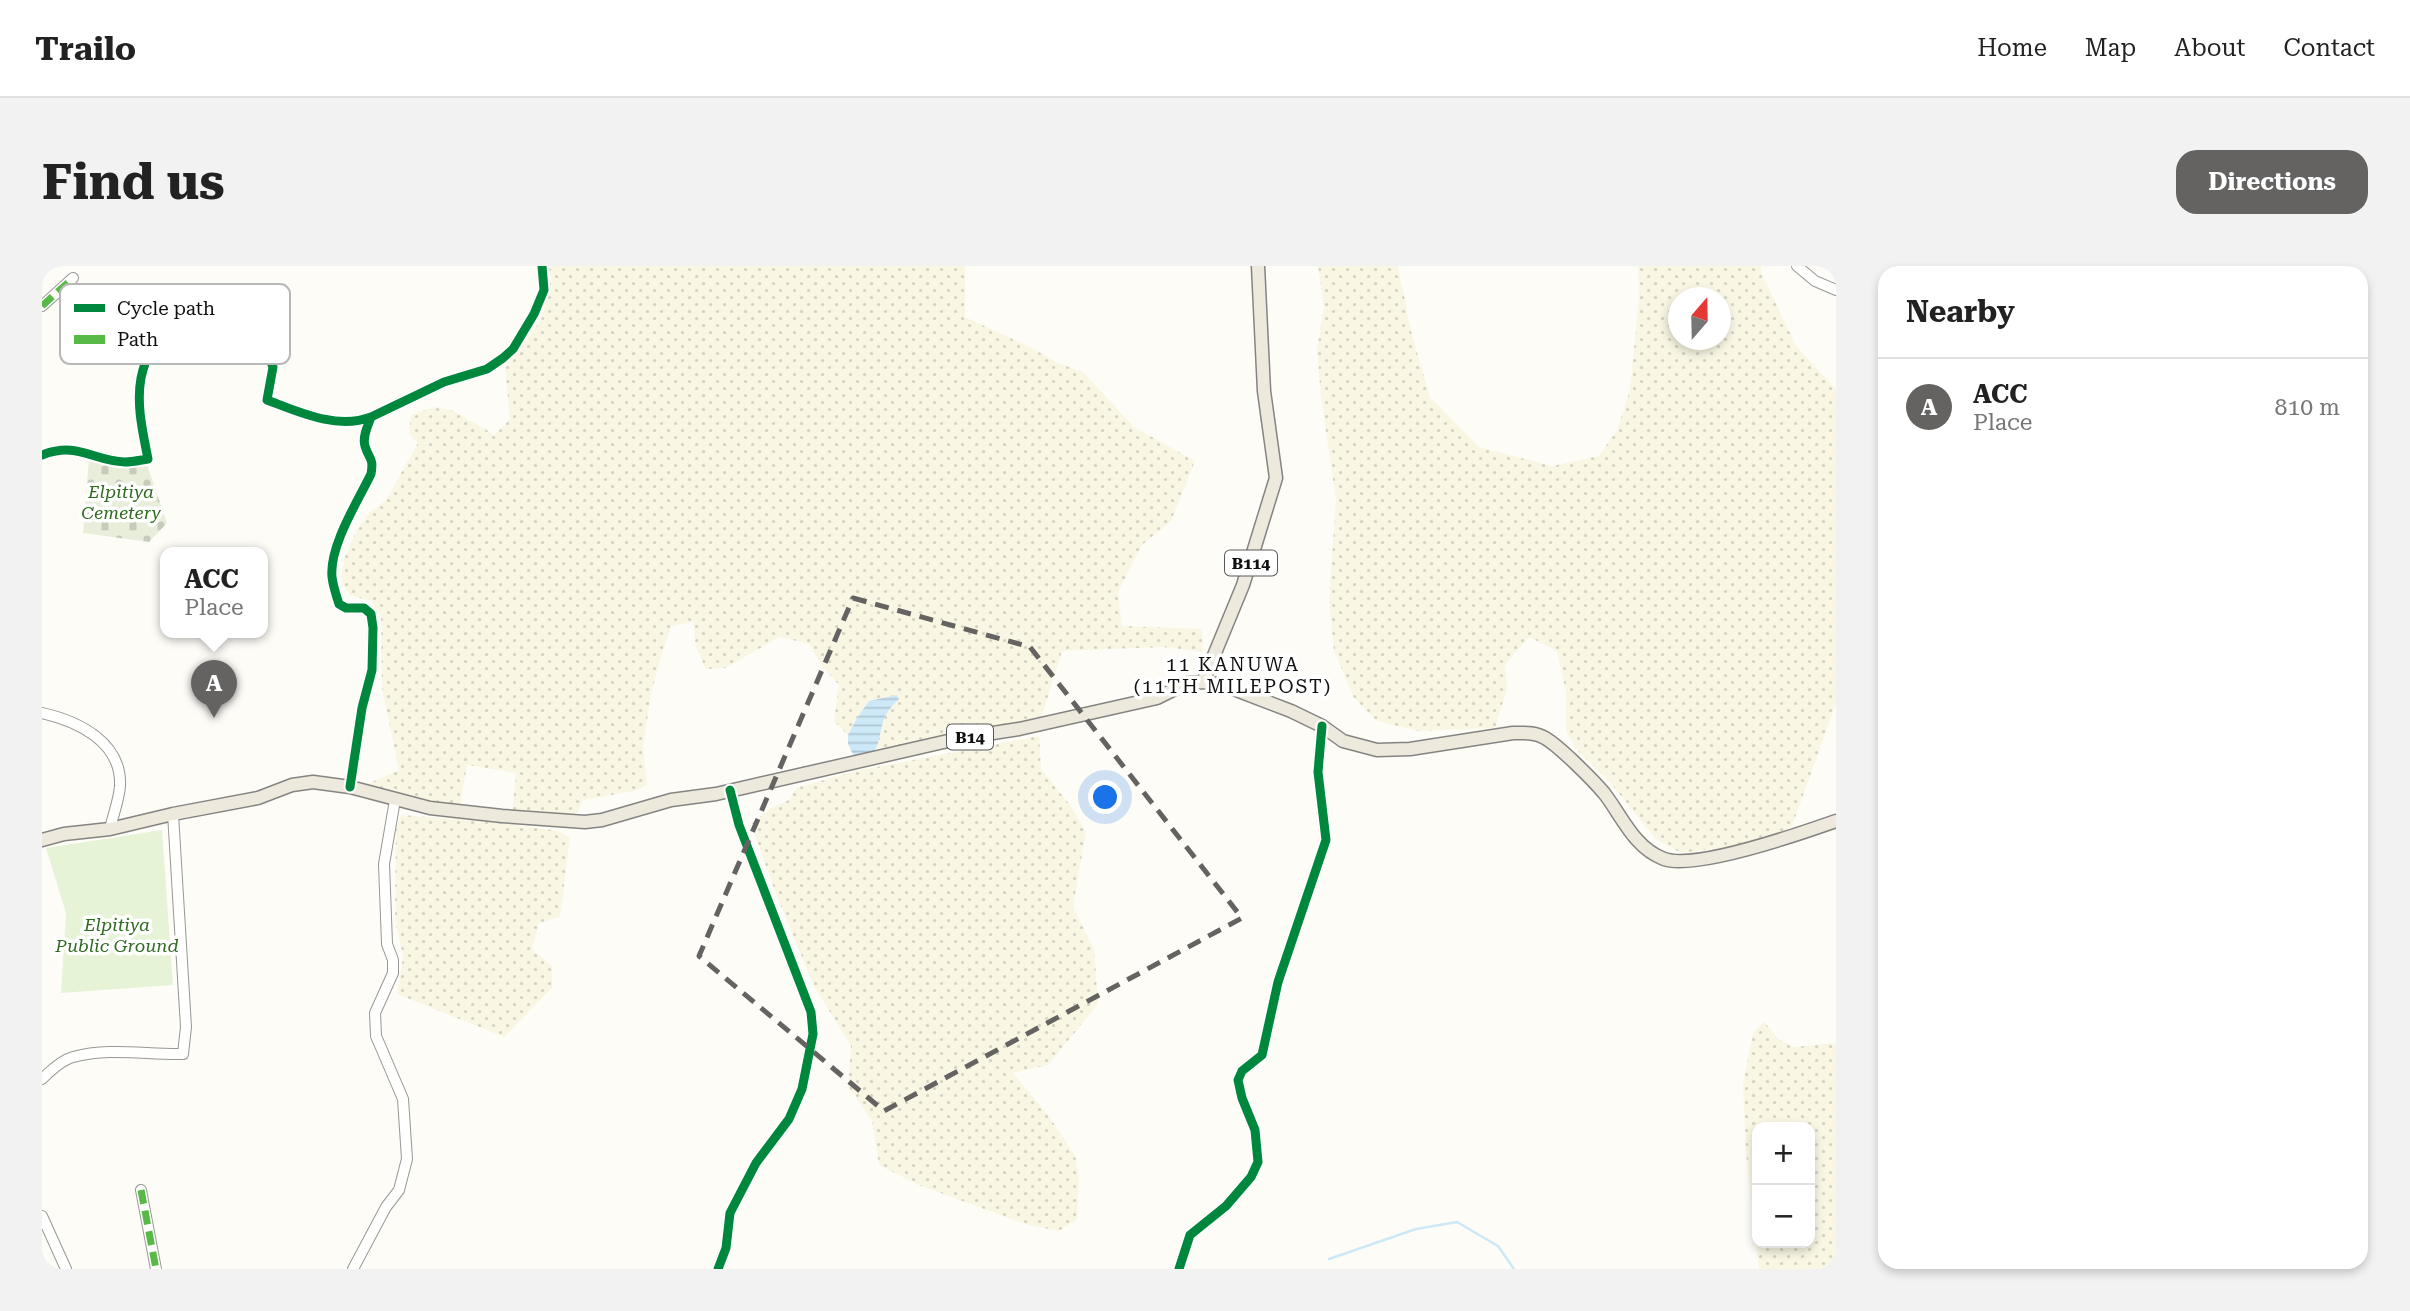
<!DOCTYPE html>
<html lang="en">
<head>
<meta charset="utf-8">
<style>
	body { margin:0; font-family:"Roboto Serif",serif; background:#f2f2f2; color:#222 }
	.controls { position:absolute; right:21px; bottom:21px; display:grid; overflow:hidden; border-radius:14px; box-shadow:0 4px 10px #0003 }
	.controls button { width:63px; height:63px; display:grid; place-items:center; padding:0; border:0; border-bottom:2px solid #e0e0e0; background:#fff; color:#222; font:35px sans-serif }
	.compass { position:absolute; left:1626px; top:21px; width:63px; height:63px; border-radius:50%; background:#fff; box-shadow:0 4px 10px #0003; rotate:20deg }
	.you { position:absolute; left:1064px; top:532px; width:24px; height:24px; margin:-18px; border:5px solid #fff; border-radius:50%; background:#1a73e8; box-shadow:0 0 0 10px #1a73e833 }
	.badge { display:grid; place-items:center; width:46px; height:46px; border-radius:50%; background:#646362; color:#fff; font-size:23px; font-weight:700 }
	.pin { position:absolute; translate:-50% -58px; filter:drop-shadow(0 2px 4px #0008) }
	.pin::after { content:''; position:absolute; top:37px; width:24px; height:21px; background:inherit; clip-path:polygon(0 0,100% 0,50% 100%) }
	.popup { position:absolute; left:118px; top:281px; width:108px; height:91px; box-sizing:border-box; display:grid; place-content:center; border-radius:14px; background:#fff; filter:drop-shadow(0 2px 5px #0005); font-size:23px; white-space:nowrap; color:#767676 }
	.popup b { font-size:26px; color:#222 }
	.popup::after { content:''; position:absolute; left:50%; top:100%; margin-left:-14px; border:14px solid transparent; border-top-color:#fff }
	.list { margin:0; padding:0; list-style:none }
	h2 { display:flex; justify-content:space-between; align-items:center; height:91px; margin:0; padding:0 28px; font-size:30px }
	h2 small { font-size:23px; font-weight:400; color:#767676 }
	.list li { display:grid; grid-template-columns:46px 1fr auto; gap:21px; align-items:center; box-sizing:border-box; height:98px; padding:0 28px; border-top:2px solid #e0e0e0 }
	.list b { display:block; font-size:26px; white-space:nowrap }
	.list p { margin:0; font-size:23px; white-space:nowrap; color:#767676 }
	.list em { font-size:23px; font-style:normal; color:#767676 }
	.map { position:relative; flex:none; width:1794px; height:1003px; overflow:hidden; border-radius:21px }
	header { display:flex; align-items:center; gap:42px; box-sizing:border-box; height:98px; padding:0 35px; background:#fff; border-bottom:2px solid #e0e0e0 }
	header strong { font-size:33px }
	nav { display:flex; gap:38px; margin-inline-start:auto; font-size:24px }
	.intro { display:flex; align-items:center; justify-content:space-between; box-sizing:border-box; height:168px; padding:0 42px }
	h1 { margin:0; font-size:49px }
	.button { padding:18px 32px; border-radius:21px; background:#646362; color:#fff; font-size:24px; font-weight:700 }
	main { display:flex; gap:42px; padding:0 42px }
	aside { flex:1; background:#fff; border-radius:21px; box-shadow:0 4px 10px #0003 }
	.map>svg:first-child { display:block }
	.farmland { fill:url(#farmland-dots); fill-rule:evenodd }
	.cemetery { fill:url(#cemetery-stones) }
	.park { fill:#e7f3d7 }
	.water { fill:url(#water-rules) }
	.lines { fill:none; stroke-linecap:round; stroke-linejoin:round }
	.stream { stroke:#cde8f7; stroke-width:2.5 }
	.minor-casing { stroke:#979795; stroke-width:12 }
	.major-casing { stroke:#858482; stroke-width:15 }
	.minor { stroke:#fffffe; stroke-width:10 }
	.major { stroke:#ede9dc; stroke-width:12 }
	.quiet { stroke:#58b947; stroke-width:7; stroke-dasharray:14 7; stroke-linecap:butt }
	.cycleway-casing { stroke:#fff; stroke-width:13 }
	.cycleway { stroke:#00873e; stroke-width:9 }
	.marked { fill:none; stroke:#646362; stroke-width:5; stroke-dasharray:14 9; stroke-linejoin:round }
	.labels { text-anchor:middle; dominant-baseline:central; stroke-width:7; stroke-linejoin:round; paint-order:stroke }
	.shield { fill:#fff; stroke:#585858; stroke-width:2 }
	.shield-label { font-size:16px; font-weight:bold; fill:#111 }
	.park-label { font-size:18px; font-style:italic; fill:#2f6b1f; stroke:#fff }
	.neighbourhood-label { font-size:19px; letter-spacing:2px; fill:#111; stroke:#fff }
	.key { fill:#fff; stroke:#b8b8b8; stroke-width:2 }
	.key-label { font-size:19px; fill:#111 }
</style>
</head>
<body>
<header>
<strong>Trailo</strong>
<nav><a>Home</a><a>Map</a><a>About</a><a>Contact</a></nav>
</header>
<div class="intro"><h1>Find us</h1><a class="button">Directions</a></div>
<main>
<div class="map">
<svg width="1794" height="1003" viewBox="0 0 1794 1003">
	<defs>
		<pattern id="farmland-dots" width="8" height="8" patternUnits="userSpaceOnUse" patternTransform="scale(1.75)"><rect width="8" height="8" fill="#f9f7e4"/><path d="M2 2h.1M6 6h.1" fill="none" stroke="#d4d3c3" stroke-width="1.8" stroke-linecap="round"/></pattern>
		<pattern id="cemetery-stones" width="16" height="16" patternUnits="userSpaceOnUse" patternTransform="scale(1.75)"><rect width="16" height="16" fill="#e9eedb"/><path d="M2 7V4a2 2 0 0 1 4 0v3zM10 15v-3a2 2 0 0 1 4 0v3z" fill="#c7cbbb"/></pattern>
		<pattern id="water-rules" width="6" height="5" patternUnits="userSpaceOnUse" patternTransform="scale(1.75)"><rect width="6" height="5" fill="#cde8f7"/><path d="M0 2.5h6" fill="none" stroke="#afc6d3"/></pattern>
	</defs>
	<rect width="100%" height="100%" fill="#fdfcf7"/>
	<path class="farmland" d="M507,0H923V51L988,81L1016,97L1041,106L1092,161L1153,195L1129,255L1100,279L1076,326L1080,360L1160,363L1161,386L1121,381L1020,385L1000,450L918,470L870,477L834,484L844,448L857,433L855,429L827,436L815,452L806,469L792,455L797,419L780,400L767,378L738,371L683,402L664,403L654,381L651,356L629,360L617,398L609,428L601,481L605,519L593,525L541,534L532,555L470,547L474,507L425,499L418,540L321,520L357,504L340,422L339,351L329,335L308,329L299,315L302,293L316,262L327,247L344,234L376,177L367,168L369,149L392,141L412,145L453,169L468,153L463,101L499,54L509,14Z
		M1276,0H1356L1370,69L1388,131L1437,181L1510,200L1557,190L1575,164L1588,124L1597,32L1596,0H1719V7L1755,81L1794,123V438L1750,560L1734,569L1695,580L1639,587L1614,573L1567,515L1536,485L1524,466V426L1515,385L1487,371L1463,399L1465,422L1453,462L1376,465L1335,455L1312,432L1292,385L1287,335L1294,234L1279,131L1275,83L1282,41ZM1636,32H1678V74H1636Z
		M997,470L999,503L1028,539L1044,566L1031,641L1052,683L1056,738L1006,799L971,807L1006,849L1033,889L1037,911L1035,953L1017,965L983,958L877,919L837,899L830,855L806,820L809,780L772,720L734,628L709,558L729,542L747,534L754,522L814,505Z
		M359,549L442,555L517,565L528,572L518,651L497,657L490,683L510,700V722L462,771L355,728L361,691L353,654L354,564Z
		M1722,756L1736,773L1752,781L1794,777V1003H1717L1704,886L1701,818L1711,767ZM1715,861H1768V977H1715Z"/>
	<path class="cemetery" d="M47,193L86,201L105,199L125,257L107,276L41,267Z"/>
	<path class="park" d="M120,564L131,719L19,727L24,647L4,582Z"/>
	<path class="water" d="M855,429L857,433C852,438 846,444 843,451C834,472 842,490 813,493L806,478V469L815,452L827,435Z"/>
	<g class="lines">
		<path class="stream" d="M1287,993L1374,963L1415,956L1456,980L1472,1003"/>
		<defs>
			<path id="minor" d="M1755,0L1773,15L1794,24
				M0,40L31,12
				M0,189C36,175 50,195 83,196C91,196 99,194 106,193C101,167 94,139 99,112C105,82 125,55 140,29H158L188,46L222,80L231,101L225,134C257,146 295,164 329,151
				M0,447C36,455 80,476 78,520C77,534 71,549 68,563
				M308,521L320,442L330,404L331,362L329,348L322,342H304L297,338C294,329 291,320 290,311C287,280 316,235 329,208C332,191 327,194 323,180C320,171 326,160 329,151L402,116L445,103L461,92L471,83L492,48L502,24L500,0
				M0,813C8,805 20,794 31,791C67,781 105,789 141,788L144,761L131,548
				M99,924L114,1003
				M0,950L24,1003
				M311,1003L344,941L357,924L365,893L361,833L334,770L333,747L351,707V694L345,678L342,598L353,534
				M676,1003L684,982L688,947L714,897L747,853L760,823L771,768L769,746L697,559L688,524
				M1137,1003L1148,969L1184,940L1209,911L1216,896L1213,864L1200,832L1196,814L1200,805L1220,789L1236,716L1284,574L1276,506L1280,460"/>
			<path id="major" d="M1161,416L1201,319L1234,212L1222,125L1216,0
				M0,574L22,568L68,563L131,548L216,532L250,519L271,516L308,521L388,542L460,550L543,556L560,554L629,534L674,528L919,472L977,463L1115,432L1145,417L1161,416L1181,419L1249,445L1280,460L1301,475L1335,484L1368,483L1471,467C1482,467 1493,466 1503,472C1517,480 1550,513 1562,527C1580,550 1592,582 1622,593C1654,604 1760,567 1794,555"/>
		</defs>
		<use href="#minor" class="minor-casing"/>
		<use href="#major" class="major-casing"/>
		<use href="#minor" class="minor"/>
		<use href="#major" class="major"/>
		<path class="quiet" d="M0,40L31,12
			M99,924L114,1003"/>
		<defs>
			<path id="cycleway" d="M0,189C36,175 50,195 83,196C91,196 99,194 106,193C101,167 94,139 99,112C105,82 125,55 140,29H158L188,46L222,80L231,101L225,134C257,146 295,164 329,151
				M308,521L320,442L330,404L331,362L329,348L322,342H304L297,338C294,329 291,320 290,311C287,280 316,235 329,208C332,191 327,194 323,180C320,171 326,160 329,151L402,116L445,103L461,92L471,83L492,48L502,24L500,0
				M676,1003L684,982L688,947L714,897L747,853L760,823L771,768L769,746L697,559L688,524
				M1137,1003L1148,969L1184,940L1209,911L1216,896L1213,864L1200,832L1196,814L1200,805L1220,789L1236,716L1284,574L1276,506L1280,460"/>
		</defs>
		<use href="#cycleway" class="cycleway-casing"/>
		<use href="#cycleway" class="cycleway"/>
	</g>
	<path class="marked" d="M811,332L988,381L1200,652L842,845L657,690Z"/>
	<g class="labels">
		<g class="shield">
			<rect x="1183" y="284.5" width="52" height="25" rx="5"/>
			<rect x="905" y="458.5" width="46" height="25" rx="5"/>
		</g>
		<g class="shield-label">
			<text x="1209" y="297">B114</text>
			<text x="928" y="471">B14</text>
		</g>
		<g class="park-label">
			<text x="79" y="225">Elpitiya<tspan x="79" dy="21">Cemetery</tspan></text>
			<text x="75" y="658">Elpitiya<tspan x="75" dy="21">Public Ground</tspan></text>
		</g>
		<g class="neighbourhood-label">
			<text x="1191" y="398">11 KANUWA<tspan x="1191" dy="22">(11TH MILEPOST)</tspan></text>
		</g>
	</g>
	<rect x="18" y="18" width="230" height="80" rx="10" class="key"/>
	<rect x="32" y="38" width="31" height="8" fill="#00873e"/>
	<rect x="32" y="69" width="31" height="9" fill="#58b947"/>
	<g class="key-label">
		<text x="75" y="49">Cycle path</text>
		<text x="75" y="80">Path</text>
	</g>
</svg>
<div class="controls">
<button>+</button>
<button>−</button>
</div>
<svg class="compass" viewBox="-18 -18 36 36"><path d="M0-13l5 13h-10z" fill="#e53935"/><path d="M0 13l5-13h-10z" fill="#767676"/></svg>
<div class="you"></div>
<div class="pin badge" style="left:172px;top:452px">A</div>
<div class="popup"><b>ACC</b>Place</div>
</div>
<aside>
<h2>Nearby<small></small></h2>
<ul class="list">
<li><span class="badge">A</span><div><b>ACC</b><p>Place</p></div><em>810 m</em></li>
</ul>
</aside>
</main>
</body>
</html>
